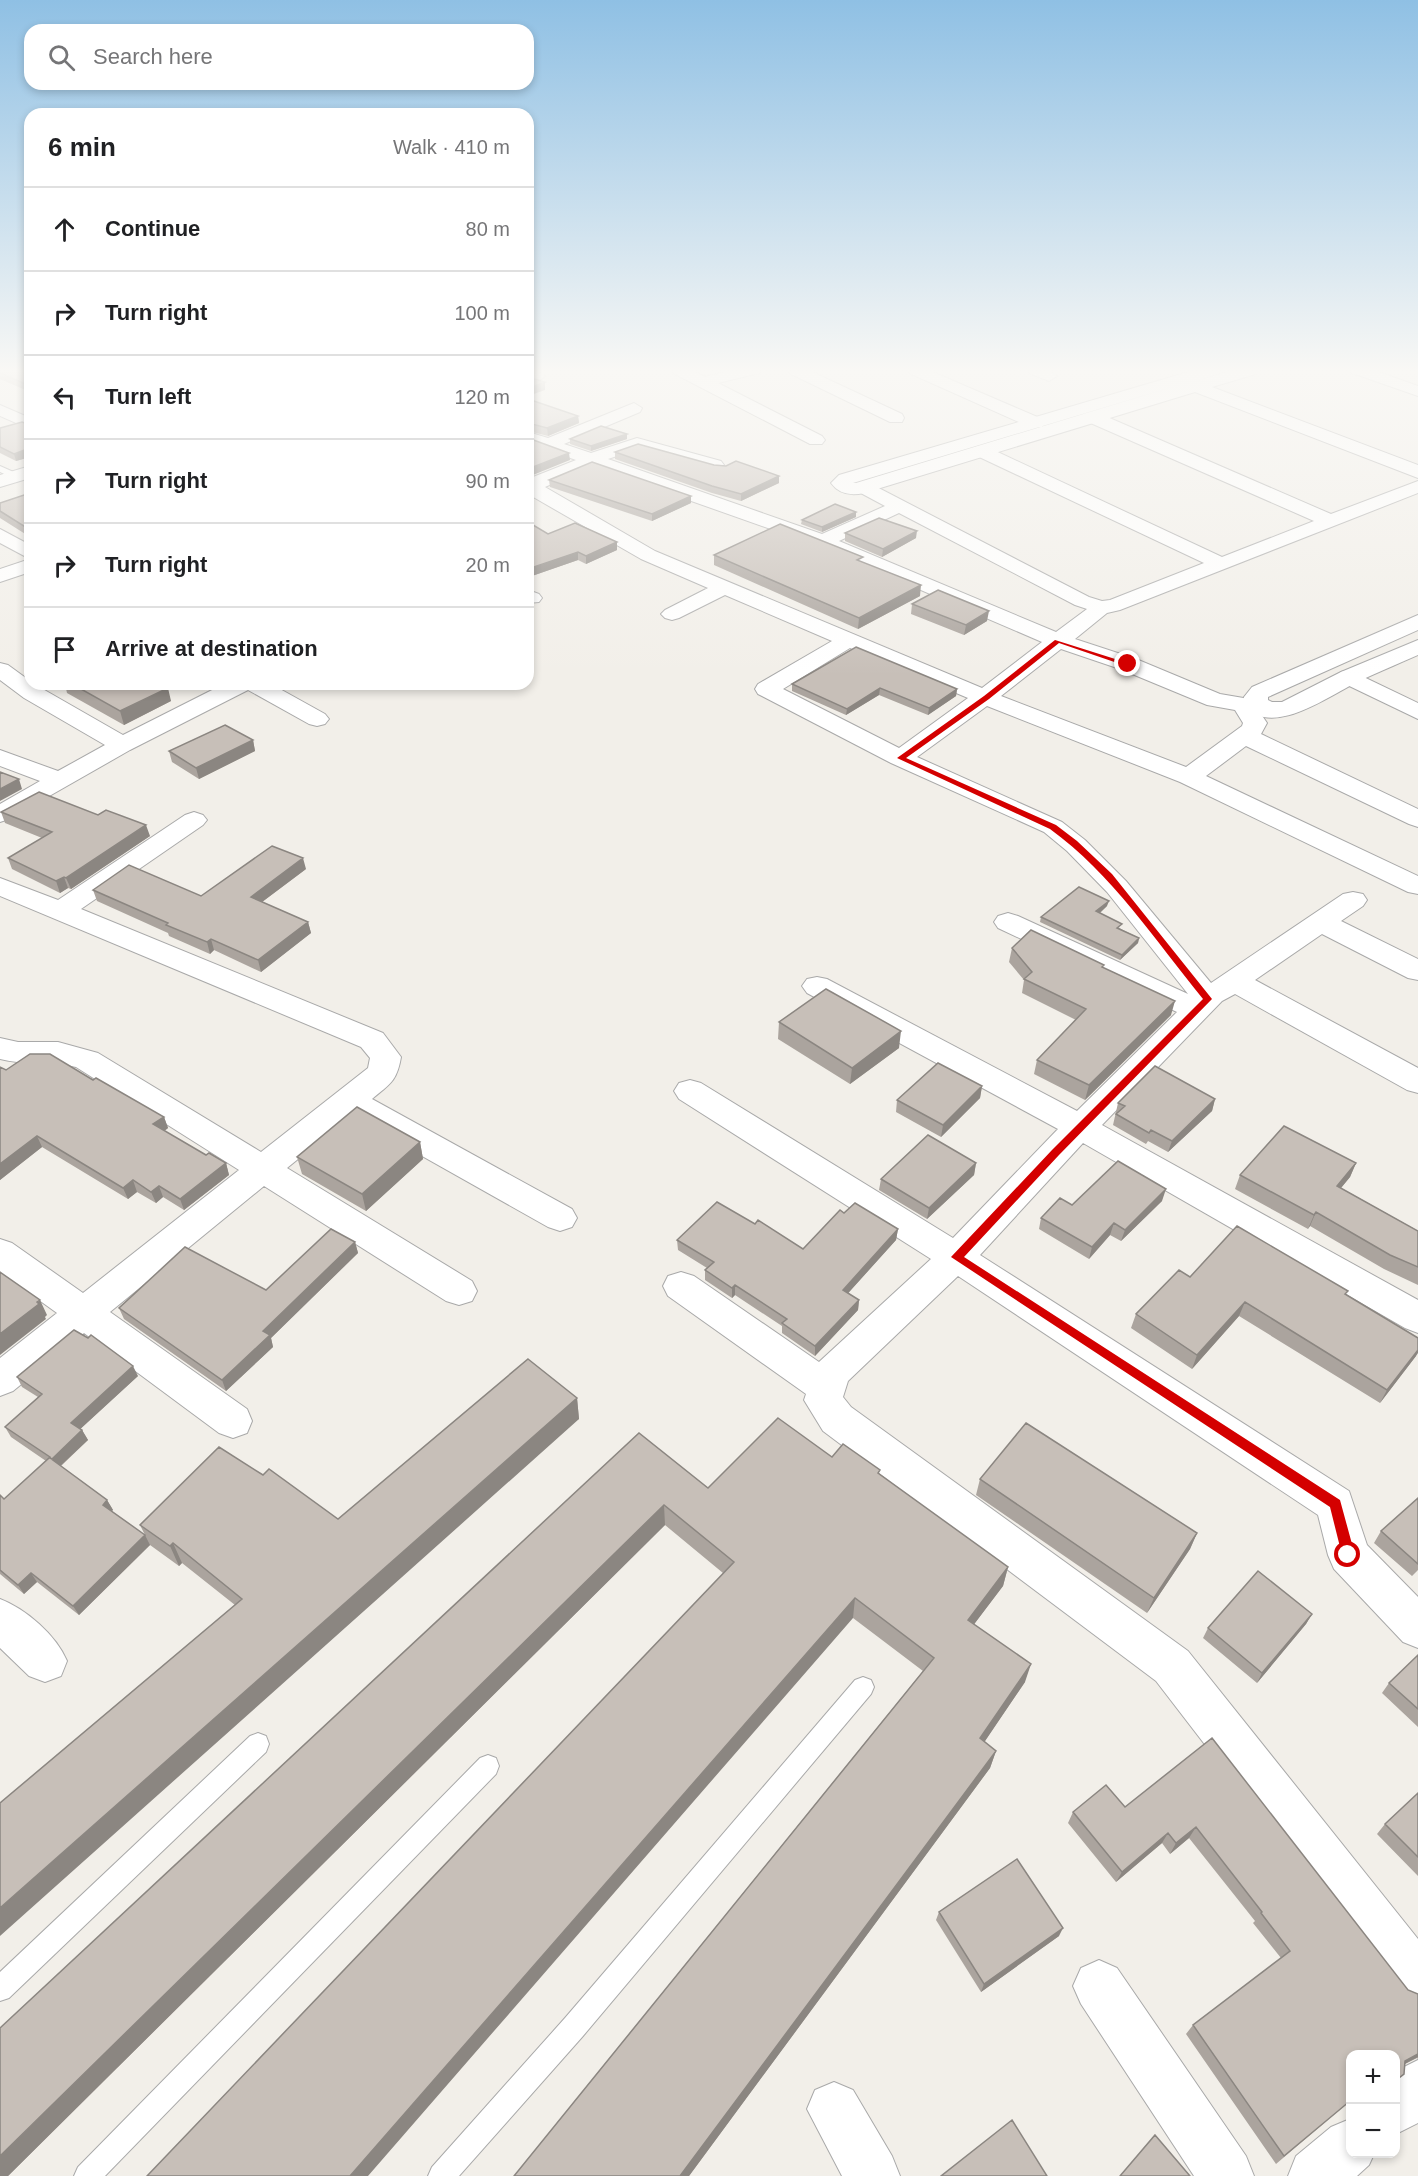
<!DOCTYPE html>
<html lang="en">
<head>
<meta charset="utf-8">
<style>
	body { margin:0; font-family:Helvetica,sans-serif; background:#f6f6f6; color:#202124 }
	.controls { position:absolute; right:18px; bottom:18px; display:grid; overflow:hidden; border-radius:12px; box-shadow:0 3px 9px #0003 }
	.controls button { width:54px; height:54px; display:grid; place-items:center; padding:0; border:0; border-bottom:2px solid #e0e0e0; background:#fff; color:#202124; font:30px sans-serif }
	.stop { position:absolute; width:18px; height:18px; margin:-14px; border:4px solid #d40000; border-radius:50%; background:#fff }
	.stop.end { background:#d40000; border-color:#fff; box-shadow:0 2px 6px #0008 }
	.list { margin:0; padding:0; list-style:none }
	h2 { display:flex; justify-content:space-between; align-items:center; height:78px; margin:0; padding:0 24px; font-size:26px }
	h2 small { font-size:20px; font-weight:400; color:#757577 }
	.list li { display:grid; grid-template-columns:39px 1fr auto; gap:18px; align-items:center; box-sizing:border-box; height:84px; padding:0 24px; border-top:2px solid #e0e0e0 }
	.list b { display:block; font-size:22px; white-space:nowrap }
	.list em { font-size:20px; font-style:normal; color:#757577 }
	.icon { flex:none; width:33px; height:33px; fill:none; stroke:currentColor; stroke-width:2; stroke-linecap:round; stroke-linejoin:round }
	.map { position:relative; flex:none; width:1418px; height:2176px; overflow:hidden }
	.search { position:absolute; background:#fff; box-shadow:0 3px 9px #0003; left:24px; top:24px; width:510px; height:66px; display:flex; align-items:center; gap:15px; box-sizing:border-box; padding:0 21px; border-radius:18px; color:#757577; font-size:22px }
	.panel { position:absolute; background:#fff; box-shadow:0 3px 9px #0003; left:24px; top:108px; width:510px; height:582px; border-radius:18px }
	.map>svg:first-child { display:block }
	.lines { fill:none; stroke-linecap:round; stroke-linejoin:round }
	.service-casing { stroke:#a9a9a9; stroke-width:2 }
	.minor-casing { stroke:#a9a9a9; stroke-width:2 }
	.tertiary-casing { stroke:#a9a9a9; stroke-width:2 }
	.service { fill:#fff; fill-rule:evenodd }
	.minor { fill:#fff; fill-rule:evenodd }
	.tertiary { fill:#fff; fill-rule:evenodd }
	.wall { fill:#aba49e }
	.shaded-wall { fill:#8b8681 }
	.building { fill:#c7bfb8; stroke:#8b8681; stroke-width:1.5 }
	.route { fill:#d40000 }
</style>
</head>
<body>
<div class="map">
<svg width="1418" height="2176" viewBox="0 0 1418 2176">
	<rect width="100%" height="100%" fill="#f2efe9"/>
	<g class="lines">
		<defs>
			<path id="service" d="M0,466L18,474L19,476L15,479L0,472Z
				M863,1677L871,1680L874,1687L871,1694L583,2036L459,2176H428L432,2167L565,2018L855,1680Z
				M258,1733L266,1736L269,1744L266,1752L9,1998L0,2001V1972L250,1736Z
				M488,1755L496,1758L499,1766L496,1774L105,2176H74L78,2167L480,1758Z"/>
			<path id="minor" d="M528,370H537L545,376L534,385L528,387Z
				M671,370H691L705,377L733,370H761L759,373L718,383L822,436L825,440L822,444H810L673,373Z
				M787,370H808L902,414L904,418L902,422H890L789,373Z
				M907,370H928L1042,419L1044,423L1042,427H1030L909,373Z
				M1027,370H1048L1057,376L1049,381L1029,373Z
				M1350,370H1373L1418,386V396L1352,373Z
				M634,403L642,408L640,412L564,444L591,453L637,438L721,461L724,465L721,469L715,470L638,449L608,459L822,534L885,506L857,491L854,487L857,483H869L1089,597L1102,601L1110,600L1204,563L975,455L972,451L975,447H987L1222,557L1314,521L1086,421L1084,417L1086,413H1098L1331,514L1418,481V493L1120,610L1107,613L1075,639L1136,659L1220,694L1267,702L1271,707L1267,712L1261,714L1267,723L1261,734L1418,809V827L1409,824L1246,746L1206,776L1418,876V894L1408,892L1180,782L987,706L917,757L1062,822L1085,840L1126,881L1211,983L1343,894L1353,892L1363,894L1367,900L1363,906L1341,921L1418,959V980L1408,978L1322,934L1255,980L1418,1068V1093L1407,1090L1235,994L1222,1001L1102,1125L1418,1300V1333L1405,1328L1083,1143L980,1255L1349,1491L1367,1545L1418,1597V1648L1403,1642L1334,1569L1328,1555L1318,1515L958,1276L848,1381L843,1397L851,1407L1188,1651L1418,1939V2005L1400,1998L1156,1681L823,1431L804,1400L806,1394L668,1296L663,1286L668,1276L681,1272L694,1276L819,1362L931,1259L679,1099L674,1091L679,1083L690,1080L701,1083L953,1238L1058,1129L807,993L802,986L807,979L817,977L827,979L1077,1111L1177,1012L998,928L994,922L998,916L1008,913L1018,916L1188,994L1107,892L1067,851L1044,832L891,763L758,694L755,689L758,684L832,641L725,595L679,618L672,620L665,618L661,614L665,610L708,588L641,559L528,494V479L576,460L528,443V432L548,438ZM592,466L816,545L1042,642L982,688L655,551L545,487ZM899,513L1075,605L1087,609L1056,632L839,541ZM850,648L968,698L899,748L783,689ZM1061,649L1120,669L1207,705L1235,710L1243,723L1242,726L1186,767L1001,696Z
				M0,405L30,418V429L0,416Z
				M0,529L30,545V559L0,543Z
				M30,559V572L0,582V569Z
				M528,590L539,594L542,598L539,602L528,603Z
				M0,663L8,665L30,681V684H34L123,735L224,684H271L325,714L329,719L325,724L317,726L309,724L248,690L130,750L9,819L0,822V804L40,781L0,766V750L58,771L105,745L24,698L0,680Z
				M1349,670L1418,703V719L1341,682L1338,677L1341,672Z
				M194,812L203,815L207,820L203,825L81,909L383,1033L401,1057C397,1081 390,1084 372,1099L572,1209L577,1218L572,1227L560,1231L548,1227L351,1116L287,1168L472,1281L477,1291L472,1301L459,1305L446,1301L264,1186L110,1312L247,1409L252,1421L247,1433L233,1438L219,1433L84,1333L13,1391L0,1396V1358L57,1313L0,1272V1239L12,1243L83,1293L239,1170L76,1067C51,1060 25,1066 0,1059V1038L18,1042H58L98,1053L261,1152L368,1068L370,1058L361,1047L0,896V878L58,900L185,815Z
				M0,1599C26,1609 56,1635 67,1661L61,1676L45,1682L29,1676L0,1648Z
				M1099,1960L1117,1968L1246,2156L1254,2176H1194L1081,2004L1073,1986L1081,1968Z
				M1418,2060V2123L1396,2134V2071Z
				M834,2082L853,2090L892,2156L900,2176H842L807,2109L815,2090Z
				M1350,2119V2154H1374L1369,2165L1357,2176H1288L1296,2156L1331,2127Z"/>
			<path id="tertiary" d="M1195,370H1220L1218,374L1197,381L1233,370H1258L1256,374L1212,387L1418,465V478L1195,392L864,493C851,496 839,494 831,483L839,475ZM1182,384L856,483H853Z
				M30,466V478L0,487V475Z
				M1418,615V630L1268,697V700L1272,702H1282L1341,672L1418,640V655C1398,664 1378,672 1359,681C1330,695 1269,741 1243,703L1244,697L1252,687Z"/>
		</defs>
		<use href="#service" class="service-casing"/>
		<use href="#minor" class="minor-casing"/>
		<use href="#tertiary" class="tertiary-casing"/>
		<use href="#service" class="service"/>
		<use href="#minor" class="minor"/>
		<use href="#tertiary" class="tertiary"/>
	</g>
	<path class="wall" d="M0,370H30V392L0,379Z
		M528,399L578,416L579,423L548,436L528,431Z
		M30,419V457L16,461L0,453V428L28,424Z
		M627,434V439L591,451L570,444V439Z
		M615,452L779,483L741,501L712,493L615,459Z
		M549,480L691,503L652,521L550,487Z
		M30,493V537L0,518V503Z
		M856,517L822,532L801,524L802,520Z
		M528,522L548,534L617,550L586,564L578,560L529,577L528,576Z
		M845,533L916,538L882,557L845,541Z
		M714,555L862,562L920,596L858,629L714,565Z
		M912,604L987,621L964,635L911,614Z
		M65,684H160L171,701L124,725L67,693Z
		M792,684L957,689L956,696L928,715L879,695L846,715L792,691Z
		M253,740L255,751L199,779L172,762L169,751Z
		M1,812L150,836L71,889L68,888L60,893L12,869L8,858L42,838L5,823Z
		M306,869L262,902L308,922L311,933L261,972L214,950L210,954L169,936L168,933L97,901L93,890L201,896Z
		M1107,906L1100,913L1121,929L1139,938L1138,943L1120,960L1040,922L1041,917Z
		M1012,948L1104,968L1171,1015L1085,1100L1034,1074L1037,1060L1076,1020L1022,993L1024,980L1009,962Z
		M779,1022L899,1048L850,1084L778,1039Z
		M0,1067L6,1070L93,1080L164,1117L168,1128L164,1131L206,1155L226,1163L229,1175L184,1210L163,1197L156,1203L137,1192L128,1199L42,1147L0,1180Z
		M982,1086L980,1098L941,1137L896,1112L897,1100Z
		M1215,1099L1212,1111L1168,1152L1148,1141L1146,1144L1113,1125L1118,1103Z
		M420,1142L423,1159L366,1211L302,1174L297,1157Z
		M976,1163L974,1175L927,1219L879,1190L881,1179Z
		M1356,1163L1350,1177L1341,1188L1418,1231V1285L1384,1269L1310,1226L1308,1229L1235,1189L1240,1175Z
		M1162,1201L1121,1241L1110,1235L1089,1259L1039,1229L1041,1218L1072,1205Z
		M844,1213L898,1229L896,1240L848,1293L859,1300L858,1310L815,1356L782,1333V1326L735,1295L732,1298L705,1280V1270L707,1268L678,1250L677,1240L755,1224L803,1249Z
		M355,1242L358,1253L271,1338L273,1347L226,1391L124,1319L119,1308L266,1290Z
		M1190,1277L1346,1295L1416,1356L1380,1403L1239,1316L1192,1369L1131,1328L1136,1314Z
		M138,1376L80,1429L82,1430L88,1440L61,1466L107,1500L113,1510L111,1511L145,1535L140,1525L263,1475L338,1519L577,1398L579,1419L235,1605L182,1563L179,1566L150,1545L79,1615L37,1582L24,1594L0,1574V1495L4,1499L46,1461L11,1437L5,1427L38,1397L22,1387L17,1377Z
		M639,1433L708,1488L832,1457L880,1475L1008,1567L1003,1586L974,1624L1025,1682L984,1742L996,1751L990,1768L689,2176H514L923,1671L853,1618L723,1573L665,1525L8,2176H0Z
		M980,1479L1197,1533L1190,1549L1147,1613L976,1495Z
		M1418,1498V1570L1412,1576L1374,1543L1381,1531Z
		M1312,1614L1306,1624L1257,1683L1203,1638L1208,1628Z
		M1418,1655V1727L1382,1693L1389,1683Z
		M1212,1738L1408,1990L1418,1994V2059L1417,2058L1405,2064L1395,2055L1350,2101L1276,2164L1186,2034L1193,2025L1281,1958L1253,1923L1255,1921L1189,1838L1170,1854L1162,1843L1116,1882L1068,1823L1073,1812L1125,1807Z
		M1418,1793V1876L1377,1834L1385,1824Z
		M939,1912L1059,1936L981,1992L936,1920Z"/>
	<path class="shaded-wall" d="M545,382V390L528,396V389Z
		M578,416L579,423L548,436L547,428Z
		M627,434V439L591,451V446Z
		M30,448V457L16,461L14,454Z
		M569,453L570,460L528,477V469Z
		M779,476V483L741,501V494Z
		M691,496V503L652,521V514Z
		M856,512V517L822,532V527Z
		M917,531L916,538L882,557L883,549Z
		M617,542V550L586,564V556Z
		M578,552V560L529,577L528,569Z
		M921,585L920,596L858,629L859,618Z
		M989,611L987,621L964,635L966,625Z
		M168,688L171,701L124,725L120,711Z
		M880,688L879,695L846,715L847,709Z
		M957,689L956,696L928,715L929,708Z
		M253,740L255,751L199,779L196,768Z
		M19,779L22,789L0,801V789Z
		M146,825L150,836L71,889L66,878Z
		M303,858L306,869L254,908L251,897Z
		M64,877L68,888L60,893L56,881Z
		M1109,901L1107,906L1095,917L1096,911Z
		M308,922L311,933L261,972L258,960Z
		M1139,938L1138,943L1120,960L1122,955Z
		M211,939L214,950L210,954L207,942Z
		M1175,1001L1171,1015L1085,1100L1089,1085Z
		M901,1031L899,1048L850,1084L852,1068Z
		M982,1086L980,1098L941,1137L943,1125Z
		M1215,1099L1212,1111L1168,1152L1172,1141Z
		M164,1117L168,1128L158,1136L153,1124Z
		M37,1136L42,1147L0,1180V1164Z
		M420,1142L423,1159L366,1211L362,1194Z
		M226,1163L229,1175L184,1210L180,1199Z
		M976,1163L974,1175L927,1219L929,1208Z
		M1356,1163L1350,1177L1331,1200L1337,1186Z
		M133,1180L137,1192L128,1199L123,1188Z
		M159,1186L163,1197L156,1203L151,1192Z
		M1166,1189L1162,1201L1121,1241L1125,1230Z
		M1316,1212L1310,1226L1308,1229L1314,1215Z
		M1114,1223L1110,1235L1089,1259L1092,1247Z
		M898,1229L896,1240L842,1300L843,1290Z
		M355,1242L358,1253L271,1338L273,1347L226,1391L222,1380L263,1331Z
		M735,1285V1295L732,1298V1288Z
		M40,1300L47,1315L45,1317L46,1319L0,1355V1334Z
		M859,1300L858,1310L815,1356V1346Z
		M1245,1302L1239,1316L1192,1369L1197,1355Z
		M1418,1350V1353L1416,1356L1380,1403L1387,1390Z
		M133,1366L138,1376L76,1433L71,1423Z
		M577,1398L579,1419L0,1936V1908Z
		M82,1430L88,1440L57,1469L52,1459Z
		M107,1500L113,1510L108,1515L103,1505Z
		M664,1505L665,1525L8,2176H0V2156Z
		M1197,1533L1190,1549L1147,1613L1154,1598Z
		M145,1535L150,1545L79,1615L73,1606Z
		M173,1543L182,1563L179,1566L170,1546Z
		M1008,1567L1003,1586L963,1639L968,1620Z
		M31,1573L37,1582L24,1594L18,1585Z
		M855,1598L853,1618L368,2176H350Z
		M1312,1614L1306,1624L1257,1683L1262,1673Z
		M1031,1664L1025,1682L975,1756L980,1738Z
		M996,1751L990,1768L689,2176H680Z
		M1196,1827L1189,1838L1170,1854L1176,1843Z
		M1168,1833L1162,1843L1116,1882L1122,1872Z
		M1063,1928L1059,1936L981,1992L984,1984Z
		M1418,2054V2057L1395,2069L1405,2061Z"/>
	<path class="building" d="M0,370H30V386L0,373Z
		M535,379L545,382L528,389V381Z
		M528,399L578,416L547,428L528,423Z
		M30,419V448L14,454L0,447V428L22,422L28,424Z
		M601,426L627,434L591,446L570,439Z
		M528,438L569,453L528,469Z
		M638,444L714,465L726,466L736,461L779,476L741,494L712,486L615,452Z
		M592,462L691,496L652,514L549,480Z
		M30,493V530L0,511V503Z
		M835,504L856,512L822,527L802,520Z
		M879,518L917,531L883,549L845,533Z
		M528,522L548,534L575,523L617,542L586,556L578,552L528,569Z
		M780,524L863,557L857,560L921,585L859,618L714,555Z
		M938,590L989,611L966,625L912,604Z
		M856,647L957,689L929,708L880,688L847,709L792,684Z
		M72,684H160L168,688L120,711Z
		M225,725L253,740L196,768L169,751Z
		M0,772L19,779L0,789Z
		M39,792L98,815L106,810L146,825L66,878L64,877L56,881L8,858L52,832L1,812Z
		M272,846L303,858L251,897L308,922L258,960L211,939L207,942L166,925L168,923L93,890L129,865L201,896Z
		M1079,887L1109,901L1096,911L1122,924L1117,928L1139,938L1122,955L1041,917Z
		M1031,930L1104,965L1102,967L1175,1001L1089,1085L1037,1060L1086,1009L1024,979L1032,972L1012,948Z
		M826,989L901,1031L852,1068L779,1022Z
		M30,1054H50L93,1080L96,1078L164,1117L153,1124L206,1155L209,1153L226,1163L180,1199L159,1186L151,1192L133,1180L123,1188L37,1136L0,1164V1067L6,1070Z
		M938,1063L982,1086L943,1125L897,1100Z
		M1155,1066L1215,1099L1172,1141L1151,1130L1149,1133L1116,1114L1125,1106L1118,1103Z
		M357,1107L420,1142L362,1194L297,1157Z
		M1284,1126L1356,1163L1337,1186L1418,1231V1267L1390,1255L1316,1212L1314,1215L1240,1175Z
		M928,1135L976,1163L929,1208L881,1179Z
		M1118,1161L1166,1189L1125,1230L1114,1223L1092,1247L1041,1218L1060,1198L1072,1205Z
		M717,1202L755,1224L758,1220L803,1249L840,1210L844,1213L855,1203L898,1229L843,1290L859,1300L815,1346L782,1323L787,1319L735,1285L732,1288L705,1270L714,1262L677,1240Z
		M1237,1226L1348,1291L1345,1294L1418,1338V1350L1387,1390L1245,1302L1197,1355L1136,1314L1179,1270L1190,1277Z
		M331,1229L355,1242L263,1331L270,1335L222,1380L119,1308L185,1247L266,1290Z
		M0,1272L40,1300L37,1302L39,1304L0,1334Z
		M74,1330L88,1338L91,1335L133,1366L71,1423L82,1430L52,1459L50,1458L107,1500L103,1505L145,1535L73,1606L31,1573L18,1585L0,1570V1495L4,1499L50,1457L5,1427L42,1394L17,1377Z
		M528,1359L577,1398L0,1908V1803L242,1599L173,1543L170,1546L140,1525L219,1447L263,1475L269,1469L338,1519Z
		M778,1418L832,1457L843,1444L880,1470L878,1473L1008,1567L968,1620L1031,1664L980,1738L996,1751L680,2176H514L934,1658L855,1598L350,2176H147L734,1562L664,1505L0,2156V2028L639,1433L708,1488Z
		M1026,1423L1197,1533L1154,1598L980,1479Z
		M1418,1498V1564L1381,1531Z
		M1258,1571L1312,1614L1262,1673L1208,1628Z
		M1418,1655V1709L1389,1683Z
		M1212,1738L1408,1990L1418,1994V2054L1405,2061L1404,2074L1395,2081V2055H1350V2101L1284,2156L1193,2025L1290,1951L1261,1913L1262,1912L1196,1827L1176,1843L1168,1833L1122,1872L1073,1812L1106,1785L1125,1807Z
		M1418,1793V1857L1385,1824Z
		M1017,1859L1063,1928L984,1984L939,1912Z
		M1012,2120L1047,2176H941Z
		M1155,2135L1190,2176H1120Z"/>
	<linearGradient id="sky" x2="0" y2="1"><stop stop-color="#8fc0e4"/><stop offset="0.55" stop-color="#f9f8f5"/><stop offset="1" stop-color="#f9f8f5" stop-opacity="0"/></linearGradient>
	<rect width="1418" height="675" fill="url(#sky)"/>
	<path class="route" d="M1055,640L1131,664L1126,666L1059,643L989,699L906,758L1056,825L1077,841L1112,874L1212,999L1059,1155L964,1257L1340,1500L1355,1555L1353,1559L1348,1561L1344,1559L1342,1555L1330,1507L951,1257L1052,1150L1203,999C1155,940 1112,874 1050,829L897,758L984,696Z"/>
</svg>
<div class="controls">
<button>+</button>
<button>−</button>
</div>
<div class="stop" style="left:1348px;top:1555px"></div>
<div class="stop end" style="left:1128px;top:664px"></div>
<div class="search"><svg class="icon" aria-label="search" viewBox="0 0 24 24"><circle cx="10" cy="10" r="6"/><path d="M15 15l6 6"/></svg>Search here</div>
<section class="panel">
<h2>6 min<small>Walk · 410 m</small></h2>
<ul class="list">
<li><svg class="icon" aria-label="ahead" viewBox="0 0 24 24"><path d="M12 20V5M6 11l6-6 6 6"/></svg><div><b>Continue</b></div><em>80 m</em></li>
<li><svg class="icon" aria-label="right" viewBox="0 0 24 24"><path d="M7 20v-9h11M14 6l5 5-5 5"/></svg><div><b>Turn right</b></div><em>100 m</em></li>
<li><svg class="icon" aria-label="left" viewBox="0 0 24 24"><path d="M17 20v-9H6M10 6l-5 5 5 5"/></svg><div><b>Turn left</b></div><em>120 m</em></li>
<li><svg class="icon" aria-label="right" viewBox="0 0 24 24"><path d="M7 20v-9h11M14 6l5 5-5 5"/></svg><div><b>Turn right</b></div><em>90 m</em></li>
<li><svg class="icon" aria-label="right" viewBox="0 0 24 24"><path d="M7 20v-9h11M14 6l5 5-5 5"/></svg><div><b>Turn right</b></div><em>20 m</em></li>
<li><svg class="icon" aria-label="arrive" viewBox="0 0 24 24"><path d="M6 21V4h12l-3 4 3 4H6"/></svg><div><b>Arrive at destination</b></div></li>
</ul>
</section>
</div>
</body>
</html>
